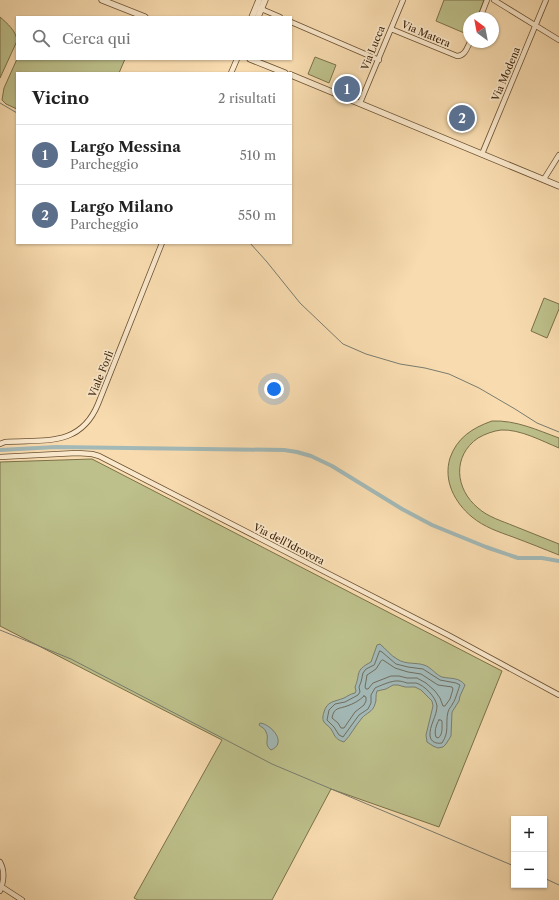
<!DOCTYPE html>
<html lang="it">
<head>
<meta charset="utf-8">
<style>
	body { margin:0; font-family:"Libre Caslon Text",serif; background:#f2f2f2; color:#222 }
	.controls { position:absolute; right:12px; bottom:12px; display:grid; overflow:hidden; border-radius:0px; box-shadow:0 1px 3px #0004 }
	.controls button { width:36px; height:36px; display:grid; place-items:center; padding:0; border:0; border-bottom:1px solid #e0e0e0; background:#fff; color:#222; font:20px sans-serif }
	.compass { position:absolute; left:463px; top:12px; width:36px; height:36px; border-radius:50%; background:#fff; box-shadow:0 1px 3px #0004; rotate:328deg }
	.you { position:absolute; left:274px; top:389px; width:14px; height:14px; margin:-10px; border:3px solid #fff; border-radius:50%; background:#1a73e8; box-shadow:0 0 0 6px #1a73e833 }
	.badge { display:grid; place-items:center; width:26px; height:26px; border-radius:50%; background:#8f2418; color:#fff; font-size:13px; font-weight:700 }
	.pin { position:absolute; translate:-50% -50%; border:2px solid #fff; box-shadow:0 1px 4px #0006 }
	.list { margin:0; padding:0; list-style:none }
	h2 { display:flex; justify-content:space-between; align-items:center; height:52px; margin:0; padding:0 16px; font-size:17px }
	h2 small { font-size:13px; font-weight:400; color:#767676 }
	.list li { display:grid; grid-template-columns:26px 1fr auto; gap:12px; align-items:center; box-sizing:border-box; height:60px; padding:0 16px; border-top:1px solid #e0e0e0 }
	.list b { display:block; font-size:15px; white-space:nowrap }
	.list p { margin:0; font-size:13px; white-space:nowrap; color:#767676 }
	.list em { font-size:13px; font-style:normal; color:#767676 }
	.icon { flex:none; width:22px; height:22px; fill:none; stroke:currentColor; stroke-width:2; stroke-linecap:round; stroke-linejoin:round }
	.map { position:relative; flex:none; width:559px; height:900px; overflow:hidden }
	.search { position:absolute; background:#fff; box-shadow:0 1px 3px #0004; left:16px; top:16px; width:276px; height:44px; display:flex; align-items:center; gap:10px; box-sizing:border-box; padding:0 14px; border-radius:0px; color:#767676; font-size:15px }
	.panel { position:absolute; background:#fff; box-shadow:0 1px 3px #0004; left:16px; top:72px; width:276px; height:172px; border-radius:0px }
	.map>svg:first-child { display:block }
	.green { fill:#bdc08b; stroke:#7c7048 }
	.water { fill:#a3b9b7; stroke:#797c70 }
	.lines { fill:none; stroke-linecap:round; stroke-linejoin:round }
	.shore { stroke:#6f6d5e; stroke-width:1 }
	.stream { stroke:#797c70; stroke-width:1 }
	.canal { stroke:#a3b9b7; stroke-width:4 }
	.minor-casing { stroke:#6a5030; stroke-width:6 }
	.tertiary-casing { stroke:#6a5030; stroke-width:7 }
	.minor { stroke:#fae8cc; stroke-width:4.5 }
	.tertiary { stroke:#fae8cc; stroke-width:5.5 }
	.labels { text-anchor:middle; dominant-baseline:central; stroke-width:3.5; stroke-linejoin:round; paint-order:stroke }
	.street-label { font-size:10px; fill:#3b2106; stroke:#fae8cc }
</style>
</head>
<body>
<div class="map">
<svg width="559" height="900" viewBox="0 0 559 900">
	<rect width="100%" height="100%" fill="#f8dcb0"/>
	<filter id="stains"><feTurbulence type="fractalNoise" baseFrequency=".005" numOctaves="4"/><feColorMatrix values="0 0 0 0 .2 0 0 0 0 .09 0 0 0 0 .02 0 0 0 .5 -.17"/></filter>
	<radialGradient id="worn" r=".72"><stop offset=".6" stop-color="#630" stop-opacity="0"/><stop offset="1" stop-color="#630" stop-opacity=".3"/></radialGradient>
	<path class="green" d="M444,0H484L477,18H469V35L436,21Z
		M0,17C7,23 17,32 17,41L0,78Z
		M315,57L336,65L329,83L308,74Z
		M17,59H125L119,73H17V109L6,104L2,100L4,88Z
		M544,298L559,304V309L547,338L531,331Z
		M492,421C516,420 537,430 559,438V448C542,441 520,429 501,430C493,431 485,434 478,438C452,456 455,489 478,508C488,517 502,521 514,526C529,532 544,538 559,544V555C544,549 529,543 513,537C499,532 484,527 472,517C455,503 443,481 450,458C457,438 472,428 492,421Z
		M92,459L502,671L439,827L331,789L272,900H138L134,898L222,740L0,626V462Z"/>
	<path class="water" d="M380,644C386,649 390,655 397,659C406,665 415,662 424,665C431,667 436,675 442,677C451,679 459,677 465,685L460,696L459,701L452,712L451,736L446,744L443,747L438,748L433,746L427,742L426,735L433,706L432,701L421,690L415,687H405L398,685H393L386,689L377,691C375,696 377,700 375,704C373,712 366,713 362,718C355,726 351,735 344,742C334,739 335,735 331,729C329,726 325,724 324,722C322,719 323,715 324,712C327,701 334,702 344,698C348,696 350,694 355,693L356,691L355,687C361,673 354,671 371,662L377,645Z
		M260,723C271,724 288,743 271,750C263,744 270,739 266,732C265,728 261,727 259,725Z"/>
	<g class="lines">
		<path class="shore" d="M380,651L382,652L396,664L408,667L423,669L440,680L456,683L460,685C459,687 455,701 453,703C452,706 449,708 448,712C445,724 450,731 442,743C436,744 431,742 430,736C429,726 437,716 437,706C436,697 424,685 416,683C414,683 410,683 407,683C404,682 401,681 398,681C393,680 379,686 375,688L371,695V703L368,709L359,715L343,737L339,735L334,727L327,720L329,710L335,704L345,702L358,695L360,692L359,687L361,682L363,673L366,669L374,665Z
			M383,660L395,668L408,672L421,674L438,685L452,687L453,689L450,699L445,706H443L440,698L435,691L426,683L417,678H407L399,676H391L373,683L368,689H366L365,687L367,675L376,669L381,661Z
			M364,696L366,697V701L364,705L355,712L344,728H341L338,723L332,718C334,707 339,709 347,706C353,704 359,701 364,696Z
			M439,720H441L442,721C442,727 443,735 438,738L436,737C434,732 436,725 439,720Z"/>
		<path class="stream" d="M0,103L17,113
			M250,243L267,262L300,303L343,344L366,354L400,364L425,368L449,374L479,388L515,409L537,423L559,432
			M0,630L71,659L272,764L514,866
			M544,878L559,885"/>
		<path class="canal" d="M0,450L56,447L284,450L297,452L311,456L332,466L402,509L432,525L486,547L518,558H542L559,561"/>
		<defs>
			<path id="minor" d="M494,0L559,40
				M259,8L280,17
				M480,18L487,0
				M291,22L379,60
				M391,29L457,56C465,56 467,48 470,42
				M231,73L237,59
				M360,103L403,0
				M482,154L546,0
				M544,179L559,155
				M0,444L5,442C43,439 80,448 98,404L162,243
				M0,457L77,453L92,454L99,456L448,635L559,695
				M0,862C5,871 4,881 0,891
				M2,887L22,900"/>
			<path id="tertiary" d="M102,0L145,17
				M252,17L259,0
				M258,17L265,0
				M250,59L285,73
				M291,75L559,186"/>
		</defs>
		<use href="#minor" class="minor-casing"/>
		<use href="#tertiary" class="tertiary-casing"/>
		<use href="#minor" class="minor"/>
		<use href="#tertiary" class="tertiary"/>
	</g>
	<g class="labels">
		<g class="street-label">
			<text transform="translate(426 34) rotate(23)">Via Matera</text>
			<text transform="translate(373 48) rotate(-68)">Via Lucca</text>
			<text transform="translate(506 74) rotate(-67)">Via Modena</text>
			<text transform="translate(101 374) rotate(-68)">Viale Forlì</text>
			<text transform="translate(289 544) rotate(27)">Via dell'Idrovora</text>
		</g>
	</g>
	<rect width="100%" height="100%" filter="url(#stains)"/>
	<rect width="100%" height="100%" fill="url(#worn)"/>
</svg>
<div class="controls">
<button>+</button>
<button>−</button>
</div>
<svg class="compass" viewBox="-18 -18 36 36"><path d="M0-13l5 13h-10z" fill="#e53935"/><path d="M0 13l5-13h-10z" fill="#767676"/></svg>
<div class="you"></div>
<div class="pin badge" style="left:347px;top:89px;background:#5c6f8a">1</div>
<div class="pin badge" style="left:462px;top:118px;background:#5c6f8a">2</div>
<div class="search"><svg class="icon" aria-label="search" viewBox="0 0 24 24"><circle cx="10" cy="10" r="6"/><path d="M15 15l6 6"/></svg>Cerca qui</div>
<section class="panel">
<h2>Vicino<small>2 risultati</small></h2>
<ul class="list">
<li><span class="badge" style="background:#5c6f8a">1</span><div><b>Largo Messina</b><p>Parcheggio</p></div><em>510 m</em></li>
<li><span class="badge" style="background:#5c6f8a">2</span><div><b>Largo Milano</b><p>Parcheggio</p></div><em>550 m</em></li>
</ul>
</section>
</div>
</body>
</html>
